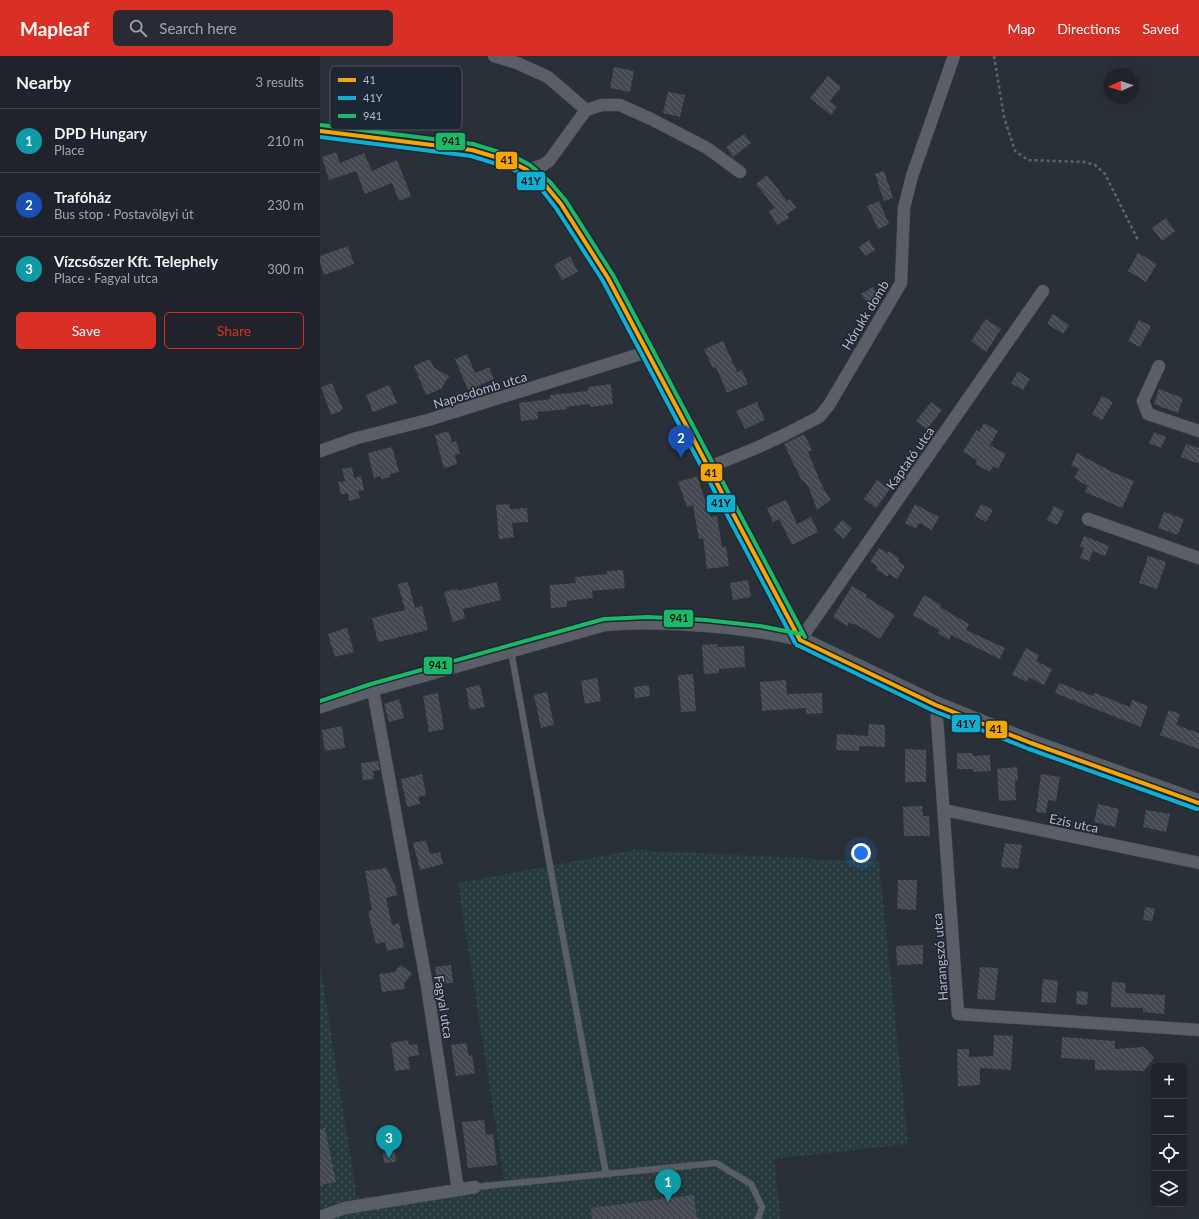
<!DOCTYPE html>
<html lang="en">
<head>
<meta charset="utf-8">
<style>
	body { margin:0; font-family:Lato,sans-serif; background:#282c32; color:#f1f3f6 }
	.controls { position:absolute; right:12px; bottom:12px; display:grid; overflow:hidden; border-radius:6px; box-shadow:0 4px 16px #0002 }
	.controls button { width:36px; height:36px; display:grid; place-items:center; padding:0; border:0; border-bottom:1px solid #3d4147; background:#20242a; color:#f1f3f6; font:20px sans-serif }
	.compass { position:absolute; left:783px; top:12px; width:36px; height:36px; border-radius:50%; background:#20242a; box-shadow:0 4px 16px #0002; rotate:267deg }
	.you { position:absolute; left:541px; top:797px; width:14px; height:14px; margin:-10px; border:3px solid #fff; border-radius:50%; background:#1a73e8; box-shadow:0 0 0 6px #1a73e833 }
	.badge { display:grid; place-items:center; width:26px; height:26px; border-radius:50%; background:#d93025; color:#fff; font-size:13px; font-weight:700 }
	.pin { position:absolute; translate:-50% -33px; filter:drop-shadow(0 1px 2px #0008) }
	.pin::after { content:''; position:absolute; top:21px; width:14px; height:12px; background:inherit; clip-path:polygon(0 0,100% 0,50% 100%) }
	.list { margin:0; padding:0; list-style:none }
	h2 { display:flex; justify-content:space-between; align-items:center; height:52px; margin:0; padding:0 16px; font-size:17px }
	h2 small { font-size:13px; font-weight:400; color:#a2a4a8 }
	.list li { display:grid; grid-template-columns:26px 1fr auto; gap:12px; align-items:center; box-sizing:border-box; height:64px; padding:0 16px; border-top:1px solid #3d4147 }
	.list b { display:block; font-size:15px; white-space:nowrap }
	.list p { margin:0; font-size:13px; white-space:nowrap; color:#a2a4a8 }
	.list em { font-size:13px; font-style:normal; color:#a2a4a8 }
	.actions { display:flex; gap:8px; padding:12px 16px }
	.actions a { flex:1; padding:9px 0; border:1px solid #d93025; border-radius:6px; text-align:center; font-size:14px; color:#d93025 }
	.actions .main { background:#d93025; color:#fff }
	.icon { flex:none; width:22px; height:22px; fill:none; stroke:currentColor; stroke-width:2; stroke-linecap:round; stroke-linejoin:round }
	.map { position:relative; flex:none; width:879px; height:1163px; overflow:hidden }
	header { display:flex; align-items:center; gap:24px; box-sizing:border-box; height:56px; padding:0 20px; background:#d93025; color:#fff }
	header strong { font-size:19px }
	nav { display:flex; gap:22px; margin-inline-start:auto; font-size:14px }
	.search { width:280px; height:36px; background:#282c32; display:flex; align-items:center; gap:10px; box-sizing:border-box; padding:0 14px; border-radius:6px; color:#a2a4a8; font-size:15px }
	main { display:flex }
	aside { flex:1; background:#20242a }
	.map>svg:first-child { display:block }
	.green { fill:url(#green-dots) }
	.building { fill:url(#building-back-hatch) }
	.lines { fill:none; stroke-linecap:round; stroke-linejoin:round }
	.lane-casing { stroke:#484c53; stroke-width:7 }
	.street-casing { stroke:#484c53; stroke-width:13 }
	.secondary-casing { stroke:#484c53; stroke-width:18 }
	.path { stroke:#5d636a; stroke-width:2.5; stroke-dasharray:3 3; stroke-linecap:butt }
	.lane { stroke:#5a5e66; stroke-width:6 }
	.street { stroke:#5a5e66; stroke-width:12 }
	.secondary { stroke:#595d64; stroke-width:17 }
	.bus-1-casing { stroke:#1d2633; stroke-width:7 }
	.bus-2-casing { stroke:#1d2633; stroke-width:7 }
	.bus-3-casing { stroke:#1d2633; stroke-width:7 }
	.bus-1 { stroke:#f7a600; stroke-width:4 }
	.bus-2 { stroke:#0dafd3; stroke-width:4 }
	.bus-3 { stroke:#1ab867; stroke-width:4 }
	.labels { text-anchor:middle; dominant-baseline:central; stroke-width:3; stroke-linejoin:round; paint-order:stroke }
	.street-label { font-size:13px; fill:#b4bcc9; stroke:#1d2633 }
	.key { fill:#1d2633; stroke:#4a5360; stroke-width:1 }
	.key-label { font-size:11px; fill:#b4bcc9 }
	.line-badge { stroke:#1d2633; stroke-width:1.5 }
	.pale-badge-label { font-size:11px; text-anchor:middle; font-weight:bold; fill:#111 }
</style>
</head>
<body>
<header>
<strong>Mapleaf</strong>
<div class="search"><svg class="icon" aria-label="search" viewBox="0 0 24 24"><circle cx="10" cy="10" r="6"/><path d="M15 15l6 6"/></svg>Search here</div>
<nav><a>Map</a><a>Directions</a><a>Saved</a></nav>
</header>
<main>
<aside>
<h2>Nearby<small>3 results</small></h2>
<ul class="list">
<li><span class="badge" style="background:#0f9aa8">1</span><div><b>DPD Hungary</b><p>Place</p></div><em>210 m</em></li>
<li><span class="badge" style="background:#1a4fb4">2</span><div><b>Trafóház</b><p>Bus stop · Postavölgyi út</p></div><em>230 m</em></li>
<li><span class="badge" style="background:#0f9aa8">3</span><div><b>Vízcsőszer Kft. Telephely</b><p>Place · Fagyal utca</p></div><em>300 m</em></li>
</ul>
<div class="actions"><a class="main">Save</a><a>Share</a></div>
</aside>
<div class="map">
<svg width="879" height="1163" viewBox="0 0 879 1163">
	<defs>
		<pattern id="green-dots" width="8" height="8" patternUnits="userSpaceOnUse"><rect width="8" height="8" fill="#273a3e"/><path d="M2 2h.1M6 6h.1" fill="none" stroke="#445559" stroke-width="1.8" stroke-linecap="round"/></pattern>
		<pattern id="building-back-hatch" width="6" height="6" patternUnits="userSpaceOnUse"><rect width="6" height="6" fill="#444950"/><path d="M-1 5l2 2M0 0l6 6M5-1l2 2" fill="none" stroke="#5d6168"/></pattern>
	</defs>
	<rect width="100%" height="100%" fill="#2a3038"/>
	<path class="green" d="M314,794L559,806L588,1088L454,1103L461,1163H0V909L37,1142L184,1123L138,827Z"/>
	<path class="building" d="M294,11L314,15L310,36L290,32Z
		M508,20L521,31L510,45L517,51L511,59L490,42Z
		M348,36L365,39L360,61L343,57Z
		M424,78L431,87L413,101L406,91Z
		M16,96L20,107L44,97L52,115L77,104L91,140L79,145L72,127L45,138L36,115L9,124L2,101Z
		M564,115L573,142L564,145L555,118Z
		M447,119L467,145L470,143L476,152L467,158L469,162L457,169L449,155L455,152L436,128Z
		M559,145L569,168L558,173L547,150Z
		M846,162L855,175L842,185L832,172Z
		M549,184L555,194L546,200L539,191Z
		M28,190L34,208L4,219L0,207V200Z
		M818,197L837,208L826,226L808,215Z
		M250,200L258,216L242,224L234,209Z
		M553,231L558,239L547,247L541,238Z
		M733,258L749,269L743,278L727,268Z
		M666,263L681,273L666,296L651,285Z
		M819,264L831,270L820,291L808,285Z
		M403,285L417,316L422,314L428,328L407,337L396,311L393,312L384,293Z
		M147,298L155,317L169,311L174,323L148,334L135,303Z
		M110,303L114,312L129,320L121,333L106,339L94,310Z
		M698,315L710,323L703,334L691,327Z
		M12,327L23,354L11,359L1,331Z
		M291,328L293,348L271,351L270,348L246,351L247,353L217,356L218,363L201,365L199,347L231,343L230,339L268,335V331Z
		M69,329L77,347L53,356L46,339Z
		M839,333L863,342L858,357L834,348Z
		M782,340L793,346L782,364L772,358Z
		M437,346L445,364L425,373L416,355Z
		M611,346L622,354L607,373L596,365Z
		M664,367L678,375L670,389L686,398L678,413L673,410L670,416L655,408L657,404L643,396L656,374L659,376Z
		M129,375L132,386L136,385L140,398L135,399L137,408L124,412L115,379Z
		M834,376L846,381L841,392L829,387Z
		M484,378L492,394L488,396L504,434L511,444L497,454L489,432L483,424L482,425L464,388Z
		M866,388L879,392V408L861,401Z
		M72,391L79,416L70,418L71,421L61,423V420L54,422L48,397Z
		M757,397L792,416L814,425L802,452L765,436L768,430L754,422L759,413L751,409Z
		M32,411L34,422L41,420L44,434L38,435L40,442L29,445L28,437L21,439L18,426L25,425L22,413Z
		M377,420L391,461L397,460L402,491L406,490L409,510L387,513L383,482L379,483L373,449L367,451L358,426Z
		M557,424L570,433L556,452L544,443Z
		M466,444L477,468L491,461L498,476L472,489L459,463L453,466L447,452Z
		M190,448V453L207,452L208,466L192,467L194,481L179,483L176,449Z
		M595,448L619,461L612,474L599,467L596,473L585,467Z
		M661,448L673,454L666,466L655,460Z
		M734,450L744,455L737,469L727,464Z
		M844,456L864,463L858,479L838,472Z
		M522,464L532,472L524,483L514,474Z
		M764,480L789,490L785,500L773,495L769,505L760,502L764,492L760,490Z
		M559,492L567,497L569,495L579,502L578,505L585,510L577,523L569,518L567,521L556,513L557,510L550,506Z
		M828,500L846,506L837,533L819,527Z
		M303,514L305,532L272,535L273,542L247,545V551L231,552L230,529L256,527L255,521L287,518V515Z
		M428,524L431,541L413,544L410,527Z
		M88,526L95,552L102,550L108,574L58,586L52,562L85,554L78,528Z
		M177,526L181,544L143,553L145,562L133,566L124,536L137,533V535Z
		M532,530L547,539L546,541L575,559L560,583L535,568L534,569L529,566L527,570L513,561Z
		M604,539L621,549L620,551L649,568L646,574L685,592L680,603L631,579L629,584L618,577L619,574L593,559Z
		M27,572L34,596L15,601L8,578Z
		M397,588L398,591L424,590L425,611L399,613V617L384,618L382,589Z
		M706,592L719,599L716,605L732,613L724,629L709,621L707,626L692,619Z
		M373,618L376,655L361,656L358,619Z
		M277,622L281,645L265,648L261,625Z
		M466,624L467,638L502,637L503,657L486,658V652L442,655L440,626Z
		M739,627L773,640L775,637L810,651L812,644L828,650L821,671L735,637Z
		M160,629L165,651L150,654L146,632Z
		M329,629L330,640L315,642L314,631Z
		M227,636L234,669L221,672L214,639Z
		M118,637L124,673L109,676L103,640Z
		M79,643L84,662L69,666L64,648Z
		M849,654L860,658L856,669L879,677V693L840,679Z
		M549,668L565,669V691L539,690V695L516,694L517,678L548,680Z
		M22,670L25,692L5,695L2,674Z
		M585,693L606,694V726H585Z
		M637,697H653V700L670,699L671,715L654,716L653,713H637Z
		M58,705L60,714L53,715L54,723L43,724L41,707Z
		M697,711L698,724H695L696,744L679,745L677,713Z
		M102,718L106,739L98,741L100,748L87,751L81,723Z
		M721,718L740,721L736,745L728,744L726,757L716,756Z
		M778,748L799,753L795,771L774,766Z
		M602,750L603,760H609L610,780H584L583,751Z
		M826,754L850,758L846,776L823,771Z
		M106,784L110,798L120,796L123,808L100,814L93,787Z
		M685,787L702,789L698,813L681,811Z
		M66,811L75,829L77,839L66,842L72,869L79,867L84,891L67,895L65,886L56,888L48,856L52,854L45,815L62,813Z
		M578,824H597L596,854L577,853Z
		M825,851L835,853L832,865L823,864Z
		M603,889V908L577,909L576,890Z
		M80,909L92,917L84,928L85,933L62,936L59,918L75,916Z
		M131,909L133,927L117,928L115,911Z
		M660,911L678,912L675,944L657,943Z
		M723,923L738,925L736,947L721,946Z
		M792,926L806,927L805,937L845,939L844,958L823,956V952L791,951Z
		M757,935L768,936L767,949L756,948Z
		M674,979L693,980L691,1014L660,1012V1029L638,1030L637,993H649V1001L673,1000Z
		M742,981L795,985V993L824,991L834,1002L824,1015L775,1014V1004L741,1002Z
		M88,984L89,989L97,988L99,999L88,1001L90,1013L75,1015L71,987Z
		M146,987L149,1000L152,999L155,1017L136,1020L131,989Z
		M164,1064L166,1079L173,1078L177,1109L148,1112L142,1066Z
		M5,1072L16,1126L0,1129V1073Z
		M75,1096L76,1106L64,1107L63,1097Z
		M374,1139L377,1163H272L271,1152Z"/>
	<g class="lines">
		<defs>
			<path id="lane" d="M191,595L286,1118
				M155,1131L396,1107L431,1128L442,1151L438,1163"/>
			<path id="street" d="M174,0L197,7L228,21L266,54L229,105L223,109L207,114
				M266,54L282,49H300L331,63L387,92L420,116
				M839,310L823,345L828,358L879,375
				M0,395L37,382L108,364L327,296
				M389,411L434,393L466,378L499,361L509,349L581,227L584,152L592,120L634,0
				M768,463L879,502
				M616,649L638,958L879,974
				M0,651L53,634L285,569C314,566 342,567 371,569C409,571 443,575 480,584L723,235
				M624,754L879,807
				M138,1134L155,1131
				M0,1161L25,1152L138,1134L107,930L53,634"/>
			<path id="secondary" d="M0,75L152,94L192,106L207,114L226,130L241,148L288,222L480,584L616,649L711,687L879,747"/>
		</defs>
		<use href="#lane" class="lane-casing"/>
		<use href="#street" class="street-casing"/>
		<use href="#secondary" class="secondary-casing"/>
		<path class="path" d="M674,0L684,61L695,95L708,104L764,106L775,109L785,118L818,184"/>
		<use href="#lane" class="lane"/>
		<use href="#street" class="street"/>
		<use href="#secondary" class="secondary"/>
		<defs>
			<path id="bus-1" d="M0,75L152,94L192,106L207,114L226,130L241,148L288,222L480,584
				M480,584L616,649L711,687L879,747"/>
			<path id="bus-2" d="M0,81L151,100L190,112L204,119L222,134L236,152L283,225L475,587
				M477,589L614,655L709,693L877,753"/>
			<path id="bus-3" d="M1,69L153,88L195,101L210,109L230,126L246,145L293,219L485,581
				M0,645L51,628L284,563L328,561L386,564L440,570L481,578"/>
		</defs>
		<use href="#bus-1" class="bus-1-casing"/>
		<use href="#bus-2" class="bus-2-casing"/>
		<use href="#bus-3" class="bus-3-casing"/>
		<use href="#bus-1" class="bus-1"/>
		<use href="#bus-2" class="bus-2"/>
		<use href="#bus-3" class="bus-3"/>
	</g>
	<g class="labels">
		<g class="street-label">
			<text transform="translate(545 259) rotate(-59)">Hórukk domb</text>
			<text transform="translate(160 334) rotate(-17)">Naposdomb utca</text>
			<text transform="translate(590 402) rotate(-55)">Kaptató utca</text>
			<text transform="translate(754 767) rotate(12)">Ezis utca</text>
			<text transform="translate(620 901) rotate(-94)">Harangszó utca</text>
			<text transform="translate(124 951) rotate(81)">Fagyal utca</text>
		</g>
	</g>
	<rect x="10" y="10" width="132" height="64" rx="6" class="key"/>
	<rect x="18" y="22" width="18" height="4" fill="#f7a600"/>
	<rect x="18" y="40" width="18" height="4" fill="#0dafd3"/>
	<rect x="18" y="58" width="18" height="4" fill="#1ab867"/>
	<g class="key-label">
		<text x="43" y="28">41</text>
		<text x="43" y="46">41Y</text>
		<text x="43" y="64">941</text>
	</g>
	<g class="line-badge">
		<rect x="115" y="76" width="31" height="19" rx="4" fill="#1ab867"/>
		<rect x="175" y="95" width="23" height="19" rx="4" fill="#f7a600"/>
		<rect x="196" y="115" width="30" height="20" rx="4" fill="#0dafd3"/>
		<rect x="380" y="407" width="23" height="19" rx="4" fill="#f7a600"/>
		<rect x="386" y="438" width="30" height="19" rx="4" fill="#0dafd3"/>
		<rect x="343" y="553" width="31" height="19" rx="4" fill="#1ab867"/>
		<rect x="103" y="600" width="30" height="19" rx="4" fill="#1ab867"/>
		<rect x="631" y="658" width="30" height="19" rx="4" fill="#0dafd3"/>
		<rect x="665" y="664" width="23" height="19" rx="4" fill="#f7a600"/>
	</g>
	<g class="pale-badge-label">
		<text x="131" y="89">941</text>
		<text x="187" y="108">41</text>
		<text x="211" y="129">41Y</text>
		<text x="391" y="421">41</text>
		<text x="401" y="451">41Y</text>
		<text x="359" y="566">941</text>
		<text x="118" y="613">941</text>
		<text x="646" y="672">41Y</text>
		<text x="676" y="677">41</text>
	</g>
</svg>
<div class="controls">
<button>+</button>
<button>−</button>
<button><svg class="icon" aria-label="locate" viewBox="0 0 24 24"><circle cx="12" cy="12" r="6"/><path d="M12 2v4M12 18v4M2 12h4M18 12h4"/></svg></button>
<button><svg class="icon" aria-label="layers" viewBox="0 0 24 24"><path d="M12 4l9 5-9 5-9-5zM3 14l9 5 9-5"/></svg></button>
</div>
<svg class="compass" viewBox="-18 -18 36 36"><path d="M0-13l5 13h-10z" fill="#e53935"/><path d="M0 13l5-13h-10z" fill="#a2a4a8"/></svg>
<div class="you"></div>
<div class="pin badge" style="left:348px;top:1146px;background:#0f9aa8">1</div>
<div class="pin badge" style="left:361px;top:402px;background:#1a4fb4">2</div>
<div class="pin badge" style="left:69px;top:1102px;background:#0f9aa8">3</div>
</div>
</main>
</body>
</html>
